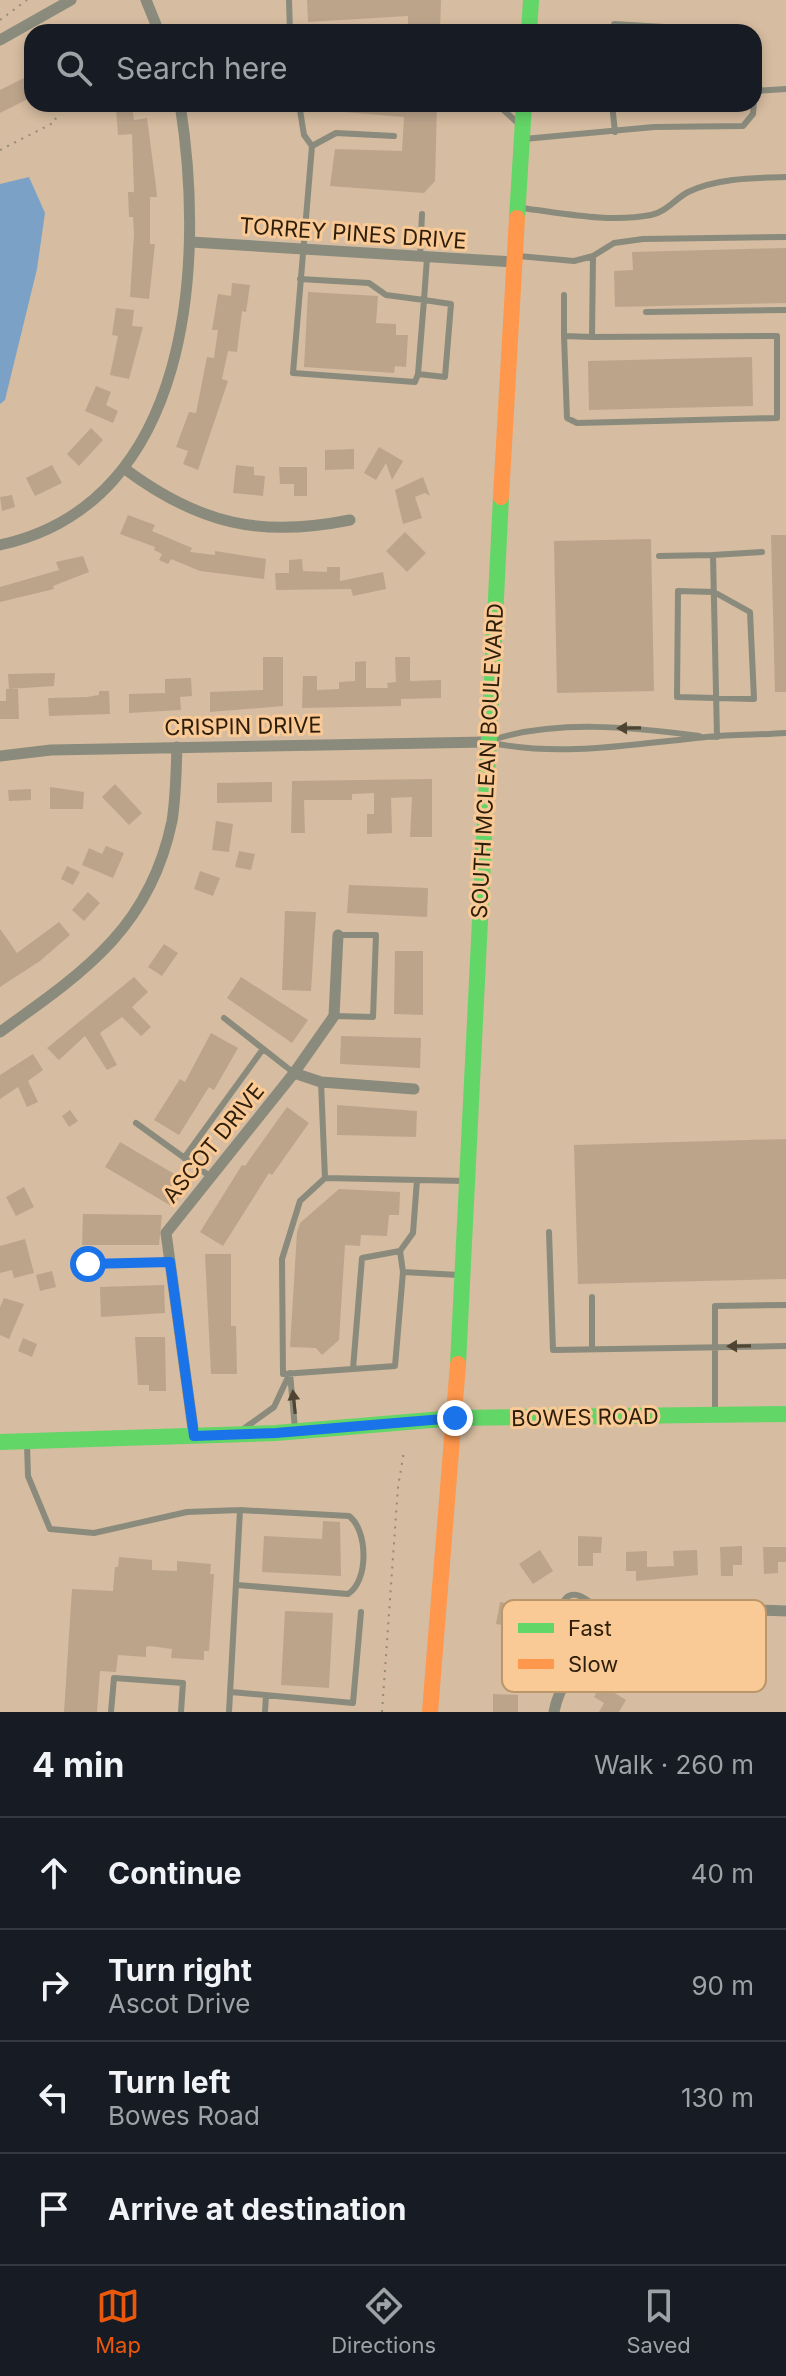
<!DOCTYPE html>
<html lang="en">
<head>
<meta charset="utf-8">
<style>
	body { margin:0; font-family:Inter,sans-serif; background:#242831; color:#f1f3f6 }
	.stop { position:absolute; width:24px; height:24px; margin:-18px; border:6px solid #1a73e8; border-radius:50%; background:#fff }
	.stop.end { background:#1a73e8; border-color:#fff; box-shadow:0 2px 8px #0008 }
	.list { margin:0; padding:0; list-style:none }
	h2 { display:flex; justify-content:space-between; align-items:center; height:104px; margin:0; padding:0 32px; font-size:34px }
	h2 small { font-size:26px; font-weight:400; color:#9ea1a6 }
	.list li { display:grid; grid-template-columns:52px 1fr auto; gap:24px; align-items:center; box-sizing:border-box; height:112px; padding:0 32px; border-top:2px solid #363941 }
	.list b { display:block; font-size:30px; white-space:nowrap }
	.list p { margin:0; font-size:26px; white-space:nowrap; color:#9ea1a6 }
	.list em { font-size:26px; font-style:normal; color:#9ea1a6 }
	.icon { flex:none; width:44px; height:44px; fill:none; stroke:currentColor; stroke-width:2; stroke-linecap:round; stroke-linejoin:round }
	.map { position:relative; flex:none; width:786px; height:1712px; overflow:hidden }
	.search { position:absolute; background:#171b24; box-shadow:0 4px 12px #0003; left:24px; right:24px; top:24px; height:88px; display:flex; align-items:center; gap:20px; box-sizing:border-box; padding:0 28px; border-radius:24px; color:#9ea1a6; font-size:30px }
	.sheet { height:552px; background:#171b24 }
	nav { display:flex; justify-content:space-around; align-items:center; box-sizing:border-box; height:112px; border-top:2px solid #363941; background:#171b24; font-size:22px; color:#9ea1a6 }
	nav a { display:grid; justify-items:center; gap:4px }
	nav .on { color:#ea580c }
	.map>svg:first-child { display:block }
	.water { fill:#7ba2c6 }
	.building { fill:#bca48b }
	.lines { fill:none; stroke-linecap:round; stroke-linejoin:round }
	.path { stroke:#938b7a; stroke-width:2; stroke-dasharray:2 6; stroke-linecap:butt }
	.lane { stroke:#8a8b7c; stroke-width:6 }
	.street { stroke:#8a8b7c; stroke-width:11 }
	.fast { stroke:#63d668; stroke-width:16 }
	.slow { stroke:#ff974d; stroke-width:16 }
	.oneway { fill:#4e4431 }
	.route { stroke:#1a73e8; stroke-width:10 }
	.labels { text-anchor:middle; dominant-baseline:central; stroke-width:6; stroke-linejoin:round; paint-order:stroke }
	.street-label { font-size:22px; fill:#2e1d08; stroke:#f9ca96 }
	.key { fill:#f9ca96; stroke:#bc966b; stroke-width:2 }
	.key-label { font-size:22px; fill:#2e1d08 }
</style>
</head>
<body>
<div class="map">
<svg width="786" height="1712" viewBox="0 0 786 1712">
	<rect width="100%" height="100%" fill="#d6bca0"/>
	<path class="water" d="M29,177L45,213L37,269L5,400L0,404V184Z"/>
	<path class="building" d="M307,0H441L440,32H408V16L308,22Z
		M32,74V97L0,113V90Z
		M344,104H437L435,181L424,193L330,186L335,149L402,151L404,117L344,112Z
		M132,107L134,120L147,118L156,186L157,197H150V244H155L149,299L130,297L134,234L133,217H129L128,192H134L132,134L118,135L116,108Z
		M786,248V303L615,307L614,271L633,270L632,252Z
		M232,283L250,285L246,312L242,311L237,352L228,351L222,379L228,381L198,470L183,464L188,451L176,447L189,412L196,413L207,357L214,358L218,330H212L218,294L231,296Z
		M308,292L378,296L376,323L396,324V335H408L406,367L395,366L394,373L304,367Z
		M116,308L134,310L132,326L143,327L129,379L110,375L118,336L112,335Z
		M752,357L753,406L589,410L588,361Z
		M96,386L111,392L106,405L118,411L113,423L85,411Z
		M91,428L103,440L79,466L67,454Z
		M379,447L403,461L392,480L386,463L376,480L364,473Z
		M354,449V469L325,470V450Z
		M52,465L62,483L35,496L26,478Z
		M236,465L254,467V475L265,476L263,496L233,493Z
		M279,467H307V496H294V484H280Z
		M423,477L430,496L425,493L415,497L422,518L403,524L395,490Z
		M12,495L15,507L2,511L0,497Z
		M128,515L155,525L152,531L192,548L190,552L215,555V551L266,559L264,579L200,571L171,559L168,564L159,560L162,554L154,550L155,547L120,534Z
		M405,532L426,553L407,572L386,551Z
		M771,535H786V692H775Z
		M651,539L654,691L557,693L554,541Z
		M83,556L89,572L53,586L54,589L0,602V587L59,570L56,562Z
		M302,559L303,571L327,572V567H340V581L383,572L386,589L353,596L351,589L276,590L275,573H289V560Z
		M263,657H283V706L210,712V692L263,690Z
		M395,657H410V681L441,680V698L401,699V706L302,708L303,676H317V690L339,689V682L355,681V662L366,661V688H388L387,683L396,682Z
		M55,673L54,686L9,689L8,674Z
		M191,678L192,696L180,697L181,710L129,713V694L165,693V679Z
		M6,689H18L19,719H0V701H6Z
		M99,691H109L110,714L49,716L48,698L87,697L99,695Z
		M432,779V837H410L412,797L391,798L392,833L367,834V814H374V793L352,794V800H304L305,833H291L292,781Z
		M272,782V802L217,803V783Z
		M115,784L142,813L129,825L102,797Z
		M50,787L84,792L83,809H50Z
		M31,789V800L9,801L8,790Z
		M216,821L233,824L229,852L212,850Z
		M106,846L124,853L113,878L82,865L89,848L102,854Z
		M239,851L255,854L251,870L235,867Z
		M67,866L80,872L73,885L61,879Z
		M200,871L220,878L213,896L194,889Z
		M349,885L428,888L427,917L347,913Z
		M88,892L100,903L84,921L72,910Z
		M285,911L316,912L311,991L282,990Z
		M59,922L70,935L40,961L0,987V929L17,953Z
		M164,944L178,953L162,976L148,967Z
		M395,951H423V1015L394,1014Z
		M134,977L148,992L132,1007L151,1027L141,1036L122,1017L100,1033L117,1065L107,1070L85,1036L59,1060L47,1048Z
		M241,977L308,1020L292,1043L227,998Z
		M211,1033L238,1048L214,1090L209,1087L179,1135L154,1120L180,1079L185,1082Z
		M341,1036L421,1038L420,1068L340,1064Z
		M33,1054L43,1070L28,1081L38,1102L27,1107L18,1087L0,1099V1075Z
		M337,1105L417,1111L416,1137L337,1135Z
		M287,1107L309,1123L272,1175L269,1173L223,1246L200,1232L242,1165L245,1166Z
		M70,1110L78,1121L69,1127L62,1116Z
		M786,1139V1279L578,1284L574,1145Z
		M120,1142L188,1182L173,1207L105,1167Z
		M24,1187L34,1207L16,1216L6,1197Z
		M339,1189L400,1192L399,1215H389L387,1236L361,1235L360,1246L345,1245L339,1340L322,1355L316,1348L290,1347L297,1232L300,1223Z
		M83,1214L162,1215L159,1245H82Z
		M25,1239L34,1273L14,1278L12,1270L0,1273V1246Z
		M205,1254H231V1326H236L237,1374H211Z
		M52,1271L56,1287L40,1291L36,1275Z
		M164,1285L165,1313L101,1317L100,1287Z
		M4,1298L24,1304L9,1339L0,1335V1307Z
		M135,1337H165L166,1391H149V1385H138Z
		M23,1338L37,1344L32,1357L18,1351Z
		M323,1521L340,1522L341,1576L262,1572L264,1536L322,1539Z
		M578,1536L602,1537L601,1553H593V1566H578Z
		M742,1546V1565H733V1576H721L720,1547Z
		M763,1547H786V1562H778V1573L764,1574Z
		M540,1550L553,1571L533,1584L519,1564Z
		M697,1550L698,1575L636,1581V1571H626V1552L647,1551V1567L674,1566L673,1551Z
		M119,1557L152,1560V1570L177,1571V1561L211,1564L210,1574H214L209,1651H204V1660L171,1658L172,1649L150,1646L146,1647V1657L118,1655L116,1672L100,1671L97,1712H64L72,1589L113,1591L115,1567H118Z
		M500,1602L529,1607L527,1619L515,1617L514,1627L496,1624Z
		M285,1611L333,1613L329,1688L281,1685Z
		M604,1679L616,1687L613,1692L626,1700L619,1712H599L604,1703L594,1697Z
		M493,1694L518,1695V1712H493Z"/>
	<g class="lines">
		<path class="path" d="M0,20L27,0
			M27,41L32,51
			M0,150L55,122L58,104
			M382,1712L398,1487L404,1451"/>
		<path class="lane" d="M289,0L290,32
			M613,32L614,24L748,32
			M754,91L786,89
			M299,104L304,135L312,146L293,373L415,382L418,374L445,377L451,304L424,300L427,258
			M497,104L521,126
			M612,104L615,132
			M524,139L654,127L743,126L753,114L754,102
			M312,146L336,133L394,136
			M521,208C563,213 608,223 651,215C666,212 675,199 688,192C718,178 753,178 786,177
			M518,256L574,261L593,256L614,243L643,239L786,237
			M420,257L422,214
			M300,279L369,283L386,295L424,300L418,374
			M564,295V336L592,337L593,256
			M646,312L786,310
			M564,336L567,418L577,423L777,418V336L592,337
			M659,556L713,555
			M678,591L714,592L750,612L754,699L677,697Z
			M717,737L713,555L762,552
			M489,741C554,719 632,727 699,736
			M487,742C559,758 634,744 706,737C733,734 760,735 786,733
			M334,1016L373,1017L376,935H338
			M224,1018L294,1073
			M321,1082L325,1178
			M136,1123L211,1177
			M184,1158L263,1049
			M549,1232L553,1350L786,1346
			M88,1264L170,1262
			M403,1272L400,1251L413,1233L417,1180
			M459,1275L403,1272L395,1366L283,1374L282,1259L300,1201L325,1178L466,1181
			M592,1297V1349
			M353,1369L362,1258L400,1251
			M290,1373L295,1429
			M715,1415V1306L786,1305
			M242,1430L274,1407L290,1373
			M27,1444L28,1476L50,1529L94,1533L187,1512L240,1510L229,1712
			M237,1585L348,1594C369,1581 368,1530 349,1516L240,1510
			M584,1657L558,1619C565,1568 600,1611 616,1626
			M231,1692L353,1703L361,1612
			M111,1712L114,1678L183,1683L181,1712
			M265,1712L266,1695"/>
		<path class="street" d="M146,0L159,32
			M0,40L71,0
			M191,242L513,262
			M125,469C199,524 260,538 350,520
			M0,545C193,503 205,261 180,104
			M0,756L51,750L487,742
			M0,1032C84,972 150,928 172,821C176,797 176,771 177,747
			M294,1073L321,1082L414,1089
			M194,1436L166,1233L294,1073L334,1016L338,935
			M554,1712C558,1688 582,1649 603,1634C638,1609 742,1609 786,1611"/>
		<path class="fast" d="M529,32L531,0
			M517,218L524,104
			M458,1364L501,497
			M0,1442L276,1433L455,1418L786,1414"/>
		<path class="slow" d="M501,497L517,218
			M430,1712L458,1364"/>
	</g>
	<defs><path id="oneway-solid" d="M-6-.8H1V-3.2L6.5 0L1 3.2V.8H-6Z" transform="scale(2)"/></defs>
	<g class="oneway">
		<use href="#oneway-solid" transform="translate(629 728) rotate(179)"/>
		<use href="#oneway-solid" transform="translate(739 1346) rotate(179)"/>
		<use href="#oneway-solid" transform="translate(294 1402) rotate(-96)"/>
	</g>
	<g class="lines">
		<path class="route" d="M88,1264L170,1262L194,1436L276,1433L455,1418"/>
	</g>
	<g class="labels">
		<g class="street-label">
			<text transform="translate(353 233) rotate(4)">TORREY PINES DRIVE</text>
			<text transform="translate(243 726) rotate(-1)">CRISPIN DRIVE</text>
			<text transform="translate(487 761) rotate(-87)">SOUTH MCLEAN BOULEVARD</text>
			<text transform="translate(213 1143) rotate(-51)">ASCOT DRIVE</text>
			<text transform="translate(585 1417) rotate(-1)">BOWES ROAD</text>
		</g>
	</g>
	<rect x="502" y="1600" width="264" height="92" rx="12" class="key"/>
	<rect x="518" y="1623" width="36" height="10" fill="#63d668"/>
	<rect x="518" y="1659" width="36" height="10" fill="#ff974d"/>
	<g class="key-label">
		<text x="568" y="1636">Fast</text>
		<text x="568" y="1672">Slow</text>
	</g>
</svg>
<div class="stop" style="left:88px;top:1264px"></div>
<div class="stop end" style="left:455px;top:1418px"></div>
<div class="search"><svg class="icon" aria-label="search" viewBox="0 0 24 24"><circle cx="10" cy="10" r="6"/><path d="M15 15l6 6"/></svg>Search here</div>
</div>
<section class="sheet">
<h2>4 min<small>Walk · 260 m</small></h2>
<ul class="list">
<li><svg class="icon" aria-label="ahead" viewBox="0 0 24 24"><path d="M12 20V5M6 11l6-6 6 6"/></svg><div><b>Continue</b></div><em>40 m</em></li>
<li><svg class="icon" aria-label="right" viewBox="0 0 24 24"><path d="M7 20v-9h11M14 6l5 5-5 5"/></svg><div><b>Turn right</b><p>Ascot Drive</p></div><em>90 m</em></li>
<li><svg class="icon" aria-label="left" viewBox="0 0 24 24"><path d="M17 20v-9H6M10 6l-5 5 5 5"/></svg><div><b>Turn left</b><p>Bowes Road</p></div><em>130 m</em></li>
<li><svg class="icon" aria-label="arrive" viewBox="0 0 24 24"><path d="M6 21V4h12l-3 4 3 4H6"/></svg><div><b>Arrive at destination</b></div></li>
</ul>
</section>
<nav>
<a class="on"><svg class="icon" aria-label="map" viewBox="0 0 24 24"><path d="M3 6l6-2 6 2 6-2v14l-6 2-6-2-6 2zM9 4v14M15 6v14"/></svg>Map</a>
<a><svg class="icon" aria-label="directions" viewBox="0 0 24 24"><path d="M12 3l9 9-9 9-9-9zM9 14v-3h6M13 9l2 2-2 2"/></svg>Directions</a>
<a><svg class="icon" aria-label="saved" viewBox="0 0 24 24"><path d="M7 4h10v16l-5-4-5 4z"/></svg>Saved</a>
</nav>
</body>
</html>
